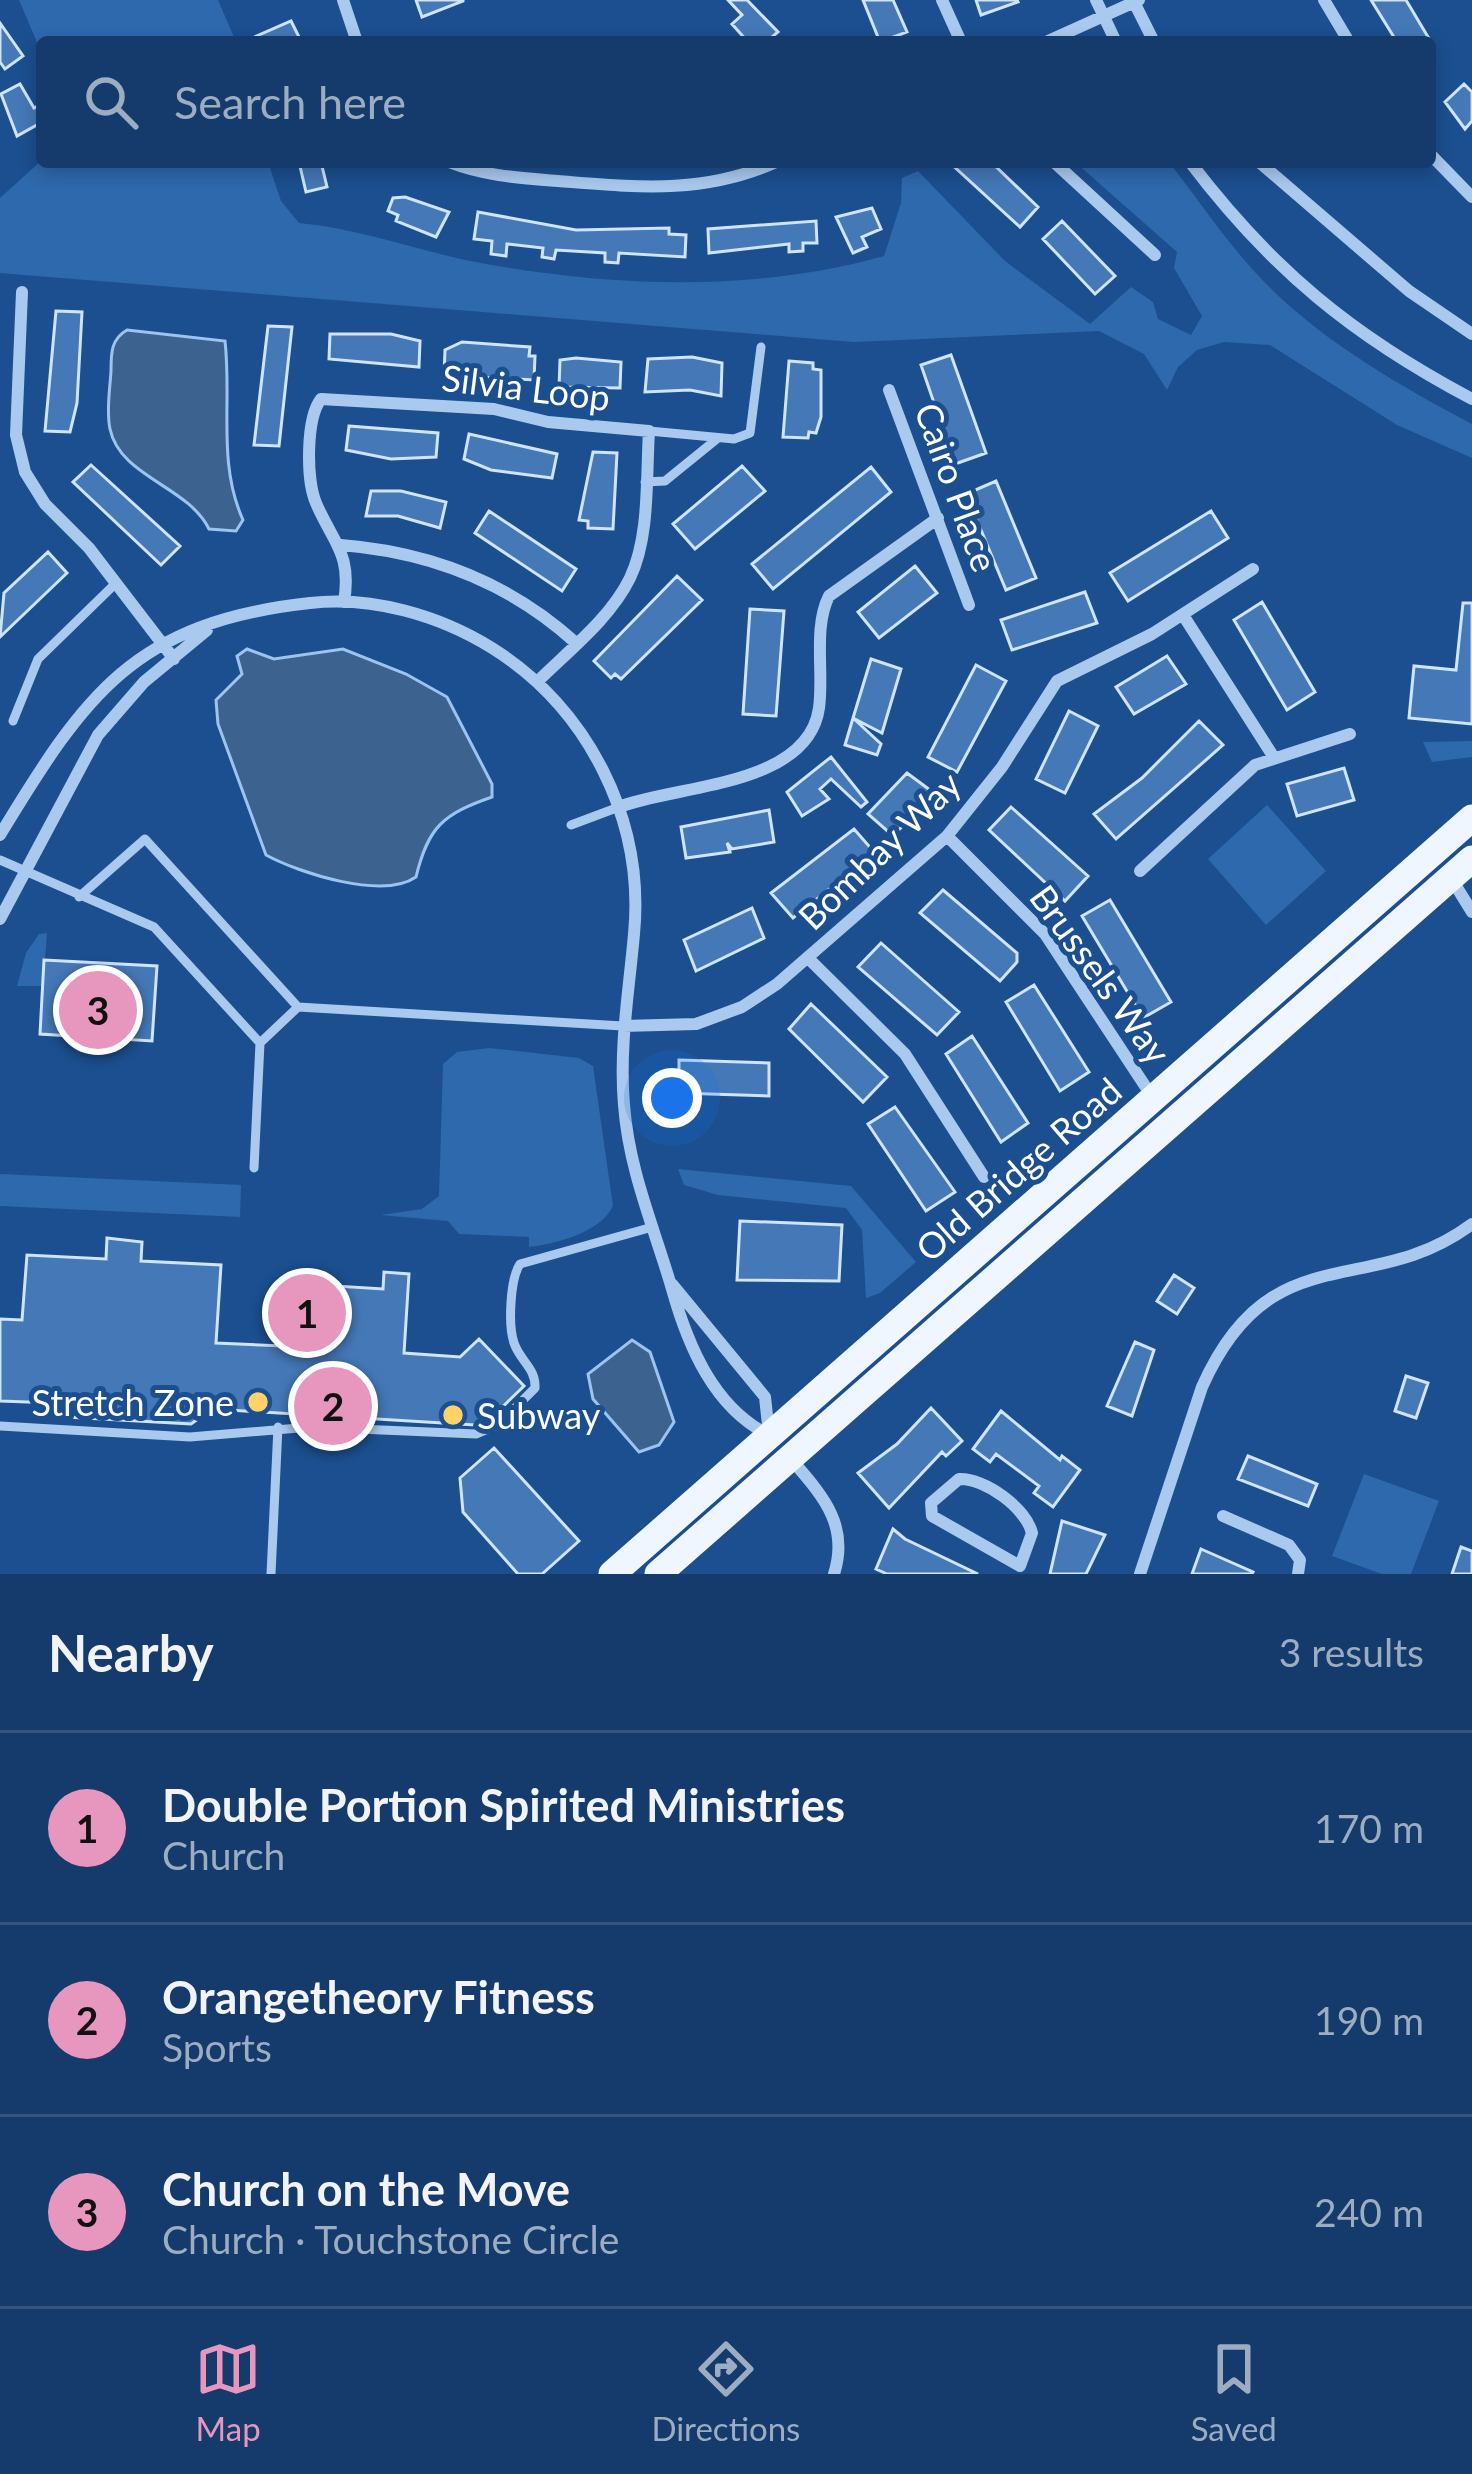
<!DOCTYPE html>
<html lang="en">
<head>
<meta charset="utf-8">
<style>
	body { margin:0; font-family:Lato,sans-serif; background:#214673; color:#f1f3f6 }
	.you { position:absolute; left:672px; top:1098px; width:42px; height:42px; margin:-30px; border:9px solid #fff; border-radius:50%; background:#1a73e8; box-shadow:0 0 0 18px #1a73e833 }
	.badge { display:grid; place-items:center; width:78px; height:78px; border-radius:50%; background:#e797bd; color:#111; font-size:39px; font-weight:700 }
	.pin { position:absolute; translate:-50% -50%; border:6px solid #fff; box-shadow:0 3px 12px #0006 }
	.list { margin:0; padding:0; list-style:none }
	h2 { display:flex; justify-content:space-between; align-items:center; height:156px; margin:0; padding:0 48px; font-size:51px }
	h2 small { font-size:39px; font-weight:400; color:#9dadc1 }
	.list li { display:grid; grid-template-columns:78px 1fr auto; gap:36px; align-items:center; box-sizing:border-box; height:192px; padding:0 48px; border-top:3px solid #33557e }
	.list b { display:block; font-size:45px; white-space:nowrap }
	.list p { margin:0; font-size:39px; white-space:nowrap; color:#9dadc1 }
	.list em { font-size:39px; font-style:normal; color:#9dadc1 }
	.icon { flex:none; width:66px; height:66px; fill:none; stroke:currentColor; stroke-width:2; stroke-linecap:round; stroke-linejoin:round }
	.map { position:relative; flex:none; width:1472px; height:1574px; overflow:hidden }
	.search { position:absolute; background:#143b6b; box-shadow:0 6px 18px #0003; left:36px; right:36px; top:36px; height:132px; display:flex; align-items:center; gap:30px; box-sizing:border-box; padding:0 42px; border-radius:12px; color:#9dadc1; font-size:45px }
	.sheet { height:732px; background:#143b6b }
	nav { display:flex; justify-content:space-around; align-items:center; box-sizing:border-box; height:168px; border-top:3px solid #33557e; background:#143b6b; font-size:33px; color:#9dadc1 }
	nav a { display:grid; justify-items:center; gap:6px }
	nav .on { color:#e797bd }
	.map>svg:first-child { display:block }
	.green { fill:#2e69ad }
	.water { fill:#3c6290; stroke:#9cc4f0; stroke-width:3 }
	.building { fill:#4478b7; stroke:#cfe3fa; stroke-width:3 }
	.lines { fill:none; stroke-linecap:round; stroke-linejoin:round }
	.lane { stroke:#a9c9ee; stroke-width:9 }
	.street { stroke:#a9c9ee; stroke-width:12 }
	.primary { stroke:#f0f6ff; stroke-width:27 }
	.poi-dot { fill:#ffd166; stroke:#1b4f8f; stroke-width:4.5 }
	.labels { text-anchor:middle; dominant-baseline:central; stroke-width:10; stroke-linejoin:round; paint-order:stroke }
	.street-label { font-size:36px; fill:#fff; stroke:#1b4f8f }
	.poi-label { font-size:36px; fill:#fff; stroke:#1b4f8f; text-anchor:end }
</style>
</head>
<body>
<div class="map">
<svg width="1472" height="1574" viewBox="0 0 1472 1574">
	<rect width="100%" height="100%" fill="#1b4f8f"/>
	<path class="green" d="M19,0H218L236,42H42V54Z
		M42,160L268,162L281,201L299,223C364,229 423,253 486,264C618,287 755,292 884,256L901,203L902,178L918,171L1005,261L1090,324L1131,287L1153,302L1158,319L1191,335L1202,316L1174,268L1177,252L1075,162H1169C1197,198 1223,237 1254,271C1313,336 1395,383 1472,424V458L1397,425L1270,345L1224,342L1197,350L1178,367L1167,390L1144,354L1099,331L854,342L0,273V198Z
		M1472,741V757L1432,762L1423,742Z
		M1267,805L1326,871L1266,925L1208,859Z
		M47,933L43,986H17L26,953L39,934Z
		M489,1048L579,1058L593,1066L613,1206C601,1232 556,1244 529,1247V1237L459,1234L448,1221L381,1215L422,1209L439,1196L443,1064L457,1052Z
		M678,1169L851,1186L916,1262L880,1293L866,1298L862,1230L846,1208L718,1195L684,1185Z
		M0,1174L241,1185L240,1217L0,1206Z
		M1364,1474L1439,1501L1411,1574H1382L1332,1556Z"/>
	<path class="water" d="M127,330L225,341C232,402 217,462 243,520L236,531L209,529C188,486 120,477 110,429C106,411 110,389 111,371C111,353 111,339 127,330Z
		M247,649L274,659L343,649L406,674L447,697L492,784V797C443,814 428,827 416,877C383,900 299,873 266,855L218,724L216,700L242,674L237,656Z
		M632,1340L650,1352L674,1422L659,1445L639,1452L593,1399L588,1374Z"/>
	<path class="building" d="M416,0H463V1L422,17Z
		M728,0H747L778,32L766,42H748L732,24L742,15Z
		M863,0H893L907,32L880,42Z
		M976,0H1017L1018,2L981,15Z
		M1371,0H1406L1431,42H1397Z
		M291,21L299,37L290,42H243Z
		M0,23L23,56L5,69L0,62Z
		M20,84L34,108L42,104V122L17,136L1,94Z
		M1464,84L1472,92V121L1465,129L1445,102Z
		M299,162H321L327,187L306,192Z
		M949,162H991L1038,207L1020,227Z
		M405,197L449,212L436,237L396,221L398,215L388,211L393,198Z
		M872,208L881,229L862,237L867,247L853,253L836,217Z
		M478,212L576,230L669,228V234L686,235L685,257L619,253L618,263L605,262V253L556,250L554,259L542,257L543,248L507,244L506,256L491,254L492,241L474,239Z
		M816,221L817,243H803V251L789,252V244L709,253L708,229Z
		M1062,221L1115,276L1095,294L1043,239Z
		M56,311L82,312L77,403L70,432L45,431Z
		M268,326L292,327L279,446L254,445Z
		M330,334H391L420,341L419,367L329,359Z
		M462,342L530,347L529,356H535L534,380L444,375L445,350Z
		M951,355L986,453L955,464L921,365Z
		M692,357L722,363L721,396L690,390L645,392L648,359Z
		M576,358L621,362L620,388L559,387L560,360Z
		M789,361L813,363V369L821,370V417L816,433L809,432L808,438L783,437Z
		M349,426L438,433L436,457L391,459L346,450Z
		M469,434L557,454L552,478L491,470L464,459Z
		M593,452L617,453L613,529L588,528V521L579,520Z
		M91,465L180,546L161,565L73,482Z
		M742,466L765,491L695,549L673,524Z
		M871,467L891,492L773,589L752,564Z
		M996,481L1036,578L1006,590L966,494Z
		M371,491H401L446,502L440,528L398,516H366Z
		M489,511L576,569L562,591L475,533Z
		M1211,511L1228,538L1128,601L1110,573Z
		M48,552L67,573L0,637L4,593Z
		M915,566L937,593L879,638L858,612Z
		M677,576L702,600L621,679L615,674L611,678L594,661Z
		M1085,592L1097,623L1012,650L1001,620Z
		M1262,602L1315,692L1287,710L1234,620Z
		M1463,603H1472V724L1409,718L1414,666L1456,670Z
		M750,609L784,611L776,716L743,714Z
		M1167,656L1186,684L1134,714L1116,687Z
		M871,659L901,669L882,733L853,718Z
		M976,665L1006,681L957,772L928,757Z
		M1069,711L1098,726L1065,793L1036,779Z
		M853,718L881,744L877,755L845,745Z
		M1199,721L1223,745L1116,839L1094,814L1142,778Z
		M831,757L867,802L861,807L831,779L820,789L829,799L802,816L787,792Z
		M1344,768L1354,800L1297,816L1287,784Z
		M907,773L934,793L893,836L868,814Z
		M1011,807L1088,876L1065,901L989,830Z
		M769,810L774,842L732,849L727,843L730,852L686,858L681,827Z
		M854,829L875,853L793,918L771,893Z
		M943,890L1017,953V962L1000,981L920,913Z
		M1110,900L1171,1002L1143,1018L1082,916Z
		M752,908L764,938L696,971L684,940Z
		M881,943L959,1012L937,1035L858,967Z
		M44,960L157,966L152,1041L40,1034Z
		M1034,985L1089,1072L1060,1091L1006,1002Z
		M811,1004L887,1077L863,1102L789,1029Z
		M972,1036L1028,1123L1001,1142L946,1054Z
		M679,1060L769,1063V1096L679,1093Z
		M895,1107L955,1192L926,1211L868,1124Z
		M740,1221L842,1225L839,1281L737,1280Z
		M107,1238L142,1242L141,1261L221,1265L216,1343L282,1346L287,1283L383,1289L384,1272L409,1274L404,1353L460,1357L479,1339L524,1386L491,1418L475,1425L212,1409L191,1424L66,1417L54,1403L0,1401V1319L22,1320L27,1255L106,1259Z
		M1174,1275L1194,1288L1177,1314L1157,1301Z
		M1135,1342L1154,1350L1132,1416L1107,1406Z
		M1406,1376L1428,1383L1416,1418L1395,1411Z
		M931,1408L962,1441L946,1456L942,1452L889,1508L858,1473L897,1444Z
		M1001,1411L1060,1460L1062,1456L1080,1470L1053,1507L1034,1493L1039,1486L996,1454L990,1462L973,1449Z
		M494,1448L579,1541L542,1574H518L463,1512L460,1478Z
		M1248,1456L1317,1484L1308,1506L1238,1479Z
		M1062,1521L1105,1535L1086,1574H1050Z
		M893,1529L905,1539L978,1574H887L876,1569Z
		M1461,1547L1472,1551V1574H1452Z
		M1201,1549L1253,1572L1252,1574H1192Z"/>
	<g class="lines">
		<path class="lane" d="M649,431L734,439L750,433L761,347
			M645,482L665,481L718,438
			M13,721L38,659L116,583
			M571,825L619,807
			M0,860L154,927L260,1043L298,1007L623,1026
			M79,897L145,839L298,1007
			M254,1168L260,1043
			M0,1426L190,1437L311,1427L476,1434L499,1424L535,1388C536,1368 520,1361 514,1343C508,1325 510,1279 520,1264L649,1228
			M271,1574L278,1427"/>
		<path class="street" d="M343,0L357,42
			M942,0L961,42
			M1096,0L1116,42
			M1133,0L1154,42
			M1324,0L1349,42
			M1046,42L1139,0
			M1430,154L1472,197
			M449,162C484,176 520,178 558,181C635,187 703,195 776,162
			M1054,162L1155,255
			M1190,162C1272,270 1353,336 1472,399
			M1259,162L1409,291L1472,334
			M22,292L16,435L25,472L45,504L89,548L174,659
			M889,390L969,605
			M341,545C430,552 509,582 576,643
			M344,602C352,553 333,543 316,503C306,480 306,418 321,399L494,409L548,422L649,431C646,478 650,536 630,578C610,619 568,651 537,682
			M1183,615L1273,756
			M619,807C675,785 808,787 819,708C824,673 813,627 829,596L938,518
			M0,835C85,695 134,622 310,603C372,596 439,615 492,648C588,708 645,820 634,934C629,991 619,1047 624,1105C629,1171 654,1227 672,1289C688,1346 714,1408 769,1435
			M947,836L1045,934L1153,1098
			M1140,871L1255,765L1350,734
			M1451,878L1472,912
			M0,919L98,735L144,682L207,630
			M809,959L905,1054L984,1177
			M623,1026L696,1024L742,1007L777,984L947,836L1002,767L1057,681L1152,634L1253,569
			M672,1284L765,1397L769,1434
			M791,1459C821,1494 850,1524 834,1574
			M959,1479C985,1478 1026,1508 1032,1533L1020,1566L932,1516L931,1503Z
			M1223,1516L1289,1545L1300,1560L1298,1574
			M1140,1574L1202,1387C1271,1232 1369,1301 1472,1224"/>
		<path class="primary" d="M612,1574L1472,818
			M658,1574L1472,859"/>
	</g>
	<g class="poi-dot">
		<circle cx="258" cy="1402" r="12"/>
		<circle cx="453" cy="1415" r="12"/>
	</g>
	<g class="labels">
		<g class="street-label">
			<text transform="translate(526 387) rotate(7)">Silvia Loop</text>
			<text transform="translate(957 487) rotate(70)">Cairo Place</text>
			<text transform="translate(879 850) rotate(-44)">Bombay Way</text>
			<text transform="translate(1101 974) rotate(54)">Brussels Way</text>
			<text transform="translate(1018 1169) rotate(-41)">Old Bridge Road</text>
		</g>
		<g class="poi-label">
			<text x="234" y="1402">Stretch Zone</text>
			<text x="477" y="1415" text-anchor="start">Subway</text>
		</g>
	</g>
</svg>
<div class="you"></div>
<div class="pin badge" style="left:307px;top:1313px">1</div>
<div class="pin badge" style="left:333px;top:1406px">2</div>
<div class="pin badge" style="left:98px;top:1010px">3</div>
<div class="search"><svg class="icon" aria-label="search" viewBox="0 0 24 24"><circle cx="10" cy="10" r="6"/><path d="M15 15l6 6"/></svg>Search here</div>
</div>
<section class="sheet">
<h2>Nearby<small>3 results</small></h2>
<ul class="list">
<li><span class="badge">1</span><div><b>Double Portion Spirited Ministries</b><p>Church</p></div><em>170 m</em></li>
<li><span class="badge">2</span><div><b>Orangetheory Fitness</b><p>Sports</p></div><em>190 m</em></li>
<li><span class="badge">3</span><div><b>Church on the Move</b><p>Church · Touchstone Circle</p></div><em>240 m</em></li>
</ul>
</section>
<nav>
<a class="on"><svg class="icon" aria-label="map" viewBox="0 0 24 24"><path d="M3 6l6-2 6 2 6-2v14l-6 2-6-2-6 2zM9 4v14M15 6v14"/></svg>Map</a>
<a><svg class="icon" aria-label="directions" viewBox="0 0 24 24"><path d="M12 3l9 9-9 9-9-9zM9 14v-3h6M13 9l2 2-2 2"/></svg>Directions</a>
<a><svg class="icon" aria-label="saved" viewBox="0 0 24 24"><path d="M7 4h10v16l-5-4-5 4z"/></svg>Saved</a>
</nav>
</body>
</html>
